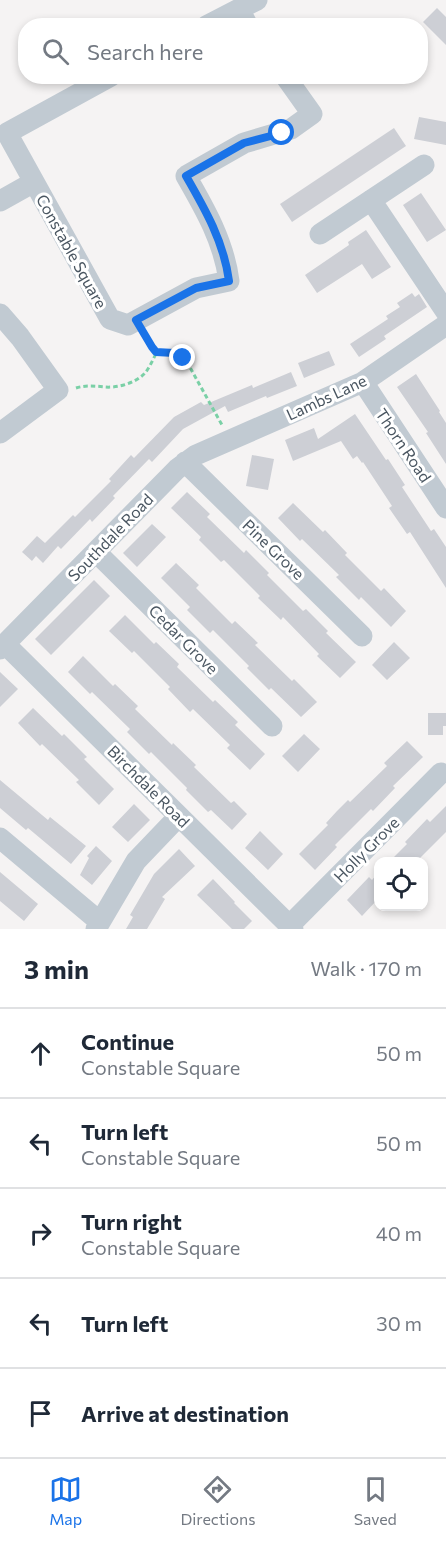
<!DOCTYPE html>
<html lang="en">
<head>
<meta charset="utf-8">
<style>
	body { margin:0; font-family:Commissioner,sans-serif; background:#f2f2f3; color:#1f2937 }
	.controls { position:absolute; right:18px; bottom:18px; display:grid; overflow:hidden; border-radius:12px; box-shadow:0 3px 9px #0003 }
	.controls button { width:54px; height:54px; display:grid; place-items:center; padding:0; border:0; border-bottom:2px solid #e0e1e3; background:#fff; color:#1f2937; font:30px sans-serif }
	.stop { position:absolute; width:18px; height:18px; margin:-14px; border:4px solid #1a73e8; border-radius:50%; background:#fff }
	.stop.end { background:#1a73e8; border-color:#fff; box-shadow:0 2px 6px #0008 }
	.list { margin:0; padding:0; list-style:none }
	h2 { display:flex; justify-content:space-between; align-items:center; height:78px; margin:0; padding:0 24px; font-size:26px }
	h2 small { font-size:20px; font-weight:400; color:#747a83 }
	.list li { display:grid; grid-template-columns:39px 1fr auto; gap:18px; align-items:center; box-sizing:border-box; height:90px; padding:0 24px; border-top:2px solid #e0e1e3 }
	.list b { display:block; font-size:22px; white-space:nowrap }
	.list p { margin:0; font-size:20px; white-space:nowrap; color:#747a83 }
	.list em { font-size:20px; font-style:normal; color:#747a83 }
	.icon { flex:none; width:33px; height:33px; fill:none; stroke:currentColor; stroke-width:2; stroke-linecap:round; stroke-linejoin:round }
	.map { position:relative; flex:none; width:446px; height:929px; overflow:hidden }
	.search { position:absolute; background:#fff; box-shadow:0 3px 9px #0003; left:18px; right:18px; top:18px; height:66px; display:flex; align-items:center; gap:15px; box-sizing:border-box; padding:0 21px; border-radius:24px; color:#747a83; font-size:22px }
	.sheet { height:528px; background:#fff }
	nav { display:flex; justify-content:space-around; align-items:center; box-sizing:border-box; height:84px; border-top:2px solid #e0e1e3; background:#fff; font-size:16px; color:#747a83 }
	nav a { display:grid; justify-items:center; gap:3px }
	nav .on { color:#1a73e8 }
	.map>svg:first-child { display:block }
	.building { fill:#cdcfd5 }
	.lines { fill:none; stroke-linecap:round; stroke-linejoin:round }
	.path { stroke:#7ad0a6; stroke-width:3; stroke-dasharray:4.5 3; stroke-linecap:butt }
	.minor { stroke:#c1cad2; stroke-width:21 }
	.route { stroke:#1a73e8; stroke-width:8 }
	.labels { text-anchor:middle; dominant-baseline:central; stroke-width:6; stroke-linejoin:round; paint-order:stroke }
	.street-label { font-size:16px; fill:#4a5661; stroke:#fff }
</style>
</head>
<body>
<div class="map">
<svg width="446" height="929" viewBox="0 0 446 929">
	<rect width="100%" height="100%" fill="#f5f3f3"/>
	<path class="building" d="M437,8L446,17V45L423,22Z
		M419,117L446,122V145L414,139Z
		M394,128L406,146L292,222L280,204Z
		M421,193L446,230L427,242L403,205Z
		M366,230L391,267L372,279L362,264L317,293L305,275L349,245L348,242Z
		M412,293L415,297L419,294L427,307L384,336L386,339L359,357L350,344L388,319L386,316L400,307L397,303Z
		M329,351L335,365L304,378L298,363Z
		M291,372L297,386L267,398L266,396L228,412L225,406L183,429L152,462L149,459L113,496L115,498L92,522L90,519L61,549L58,546L43,563L36,556L32,561L22,552L37,536L45,543L73,515L75,517L111,481L109,479L131,455L134,458L174,417L201,402L204,405L252,385L253,388Z
		M416,374L440,411L439,412L446,423V464L426,433L428,432L397,387Z
		M355,414L386,460L388,459L405,485L402,487L431,531L434,529L446,547V588L410,532L407,534L389,508L392,506L363,462L362,463L357,456L353,459L341,441L293,461L285,440L314,428L318,439Z
		M252,455L274,459L268,490L246,486Z
		M187,492L210,514L207,517L244,553L246,550L269,573L267,575L303,611L306,609L328,631L326,633L356,662L340,678L317,656L319,654L283,617L281,620L258,598L260,596L224,560L221,562L199,540L201,537L171,508Z
		M293,503L323,532L325,530L347,553L345,555L381,591L384,588L406,611L391,627L361,597L359,600L336,577L339,575L302,539L300,541L278,518Z
		M152,524L166,537L137,567L123,553Z
		M176,563L199,585L196,588L232,624L235,621L258,643L255,645L292,681L294,679L317,702L301,717L271,688L269,690L247,668L249,666L213,630L210,633L187,610L190,607L161,578Z
		M94,580L110,596L51,655L35,639Z
		M125,615L154,644L156,642L179,664L177,667L213,702L215,700L238,722L235,725L265,754L250,770L227,748L230,745L193,709L190,712L168,689L170,687L134,651L132,653L109,631Z
		M394,642L410,658L387,680L372,665Z
		M83,656L113,686L115,684L138,706L135,709L172,745L173,743L196,765L194,767L231,803L234,801L247,814L232,830L211,810L208,812L186,790L187,788L151,752L149,754L127,732L130,729L92,692L90,694L68,672Z
		M0,672L18,689L0,707Z
		M33,708L62,736L64,734L87,757L84,759L114,789L99,805L76,782L79,780L42,744L40,746L18,723Z
		M428,713H446V726H443V735H428Z
		M304,734L320,749L298,772L282,756Z
		M407,741L423,757L393,786L395,788L373,811L371,809L335,845L337,847L315,870L299,854L328,825L326,823L337,811L348,800L350,802L387,766L384,763Z
		M0,780L48,820L50,817L86,846L71,864L28,828L26,830L0,808Z
		M134,804L150,820L128,842L112,827Z
		M446,806V832L417,861H390L407,844L405,842L427,819L430,822Z
		M260,831L283,854L268,870L245,848Z
		M96,846L112,861L92,885L80,875L89,858L87,856Z
		M179,849L195,866L162,897L165,899L147,929H126L133,917L130,915L154,874Z
		M0,872L38,904L24,921L0,901Z
		M378,873V899L362,916L347,900L369,877L372,880Z
		M213,879L235,902L234,903L252,921L244,929H232L197,895Z"/>
	<g class="lines">
		<path class="path" d="M145,336L152,347L157,352L174,353L187,362L222,425
			M76,388C85,385 95,386 105,387C118,388 136,383 145,373C150,367 153,359 157,352"/>
		<path class="minor" d="M239,9L257,0
			M206,26L239,9L248,26
			M111,76L7,133L110,319L128,325L196,288L229,281C224,242 205,209 186,176L244,143L291,129L312,114L285,76
			M371,200L446,312
			M0,201L34,182
			M320,234L424,165
			M0,314L20,337L58,390L0,433
			M363,382L446,508
			M185,462L362,636
			M96,552L272,726
			M5,644L293,929
			M0,649L177,469L196,455L363,382L446,325
			M0,838L100,922
			M290,925L441,773
			M96,929L136,861L179,816"/>
	</g>
	<g class="lines">
		<path class="route" d="M183,358L174,353L156,352L152,347L136,320L196,288L229,281C224,242 205,209 186,176L244,143L282,133"/>
	</g>
	<g class="labels">
		<g class="street-label">
			<text transform="translate(72 251) rotate(61)">Constable Square</text>
			<text transform="translate(326 397) rotate(-25)">Lambs Lane</text>
			<text transform="translate(404 445) rotate(56)">Thorn Road</text>
			<text transform="translate(110 537) rotate(-46)">Southdale Road</text>
			<text transform="translate(274 549) rotate(44)">Pine Grove</text>
			<text transform="translate(184 639) rotate(45)">Cedar Grove</text>
			<text transform="translate(149 786) rotate(45)">Birchdale Road</text>
			<text transform="translate(366 849) rotate(-45)">Holly Grove</text>
		</g>
	</g>
</svg>
<div class="controls">
<button><svg class="icon" aria-label="locate" viewBox="0 0 24 24"><circle cx="12" cy="12" r="6"/><path d="M12 2v4M12 18v4M2 12h4M18 12h4"/></svg></button>
</div>
<div class="stop" style="left:282px;top:133px"></div>
<div class="stop end" style="left:183px;top:358px"></div>
<div class="search"><svg class="icon" aria-label="search" viewBox="0 0 24 24"><circle cx="10" cy="10" r="6"/><path d="M15 15l6 6"/></svg>Search here</div>
</div>
<section class="sheet">
<h2>3 min<small>Walk · 170 m</small></h2>
<ul class="list">
<li><svg class="icon" aria-label="ahead" viewBox="0 0 24 24"><path d="M12 20V5M6 11l6-6 6 6"/></svg><div><b>Continue</b><p>Constable Square</p></div><em>50 m</em></li>
<li><svg class="icon" aria-label="left" viewBox="0 0 24 24"><path d="M17 20v-9H6M10 6l-5 5 5 5"/></svg><div><b>Turn left</b><p>Constable Square</p></div><em>50 m</em></li>
<li><svg class="icon" aria-label="right" viewBox="0 0 24 24"><path d="M7 20v-9h11M14 6l5 5-5 5"/></svg><div><b>Turn right</b><p>Constable Square</p></div><em>40 m</em></li>
<li><svg class="icon" aria-label="left" viewBox="0 0 24 24"><path d="M17 20v-9H6M10 6l-5 5 5 5"/></svg><div><b>Turn left</b></div><em>30 m</em></li>
<li><svg class="icon" aria-label="arrive" viewBox="0 0 24 24"><path d="M6 21V4h12l-3 4 3 4H6"/></svg><div><b>Arrive at destination</b></div></li>
</ul>
</section>
<nav>
<a class="on"><svg class="icon" aria-label="map" viewBox="0 0 24 24"><path d="M3 6l6-2 6 2 6-2v14l-6 2-6-2-6 2zM9 4v14M15 6v14"/></svg>Map</a>
<a><svg class="icon" aria-label="directions" viewBox="0 0 24 24"><path d="M12 3l9 9-9 9-9-9zM9 14v-3h6M13 9l2 2-2 2"/></svg>Directions</a>
<a><svg class="icon" aria-label="saved" viewBox="0 0 24 24"><path d="M7 4h10v16l-5-4-5 4z"/></svg>Saved</a>
</nav>
</body>
</html>
